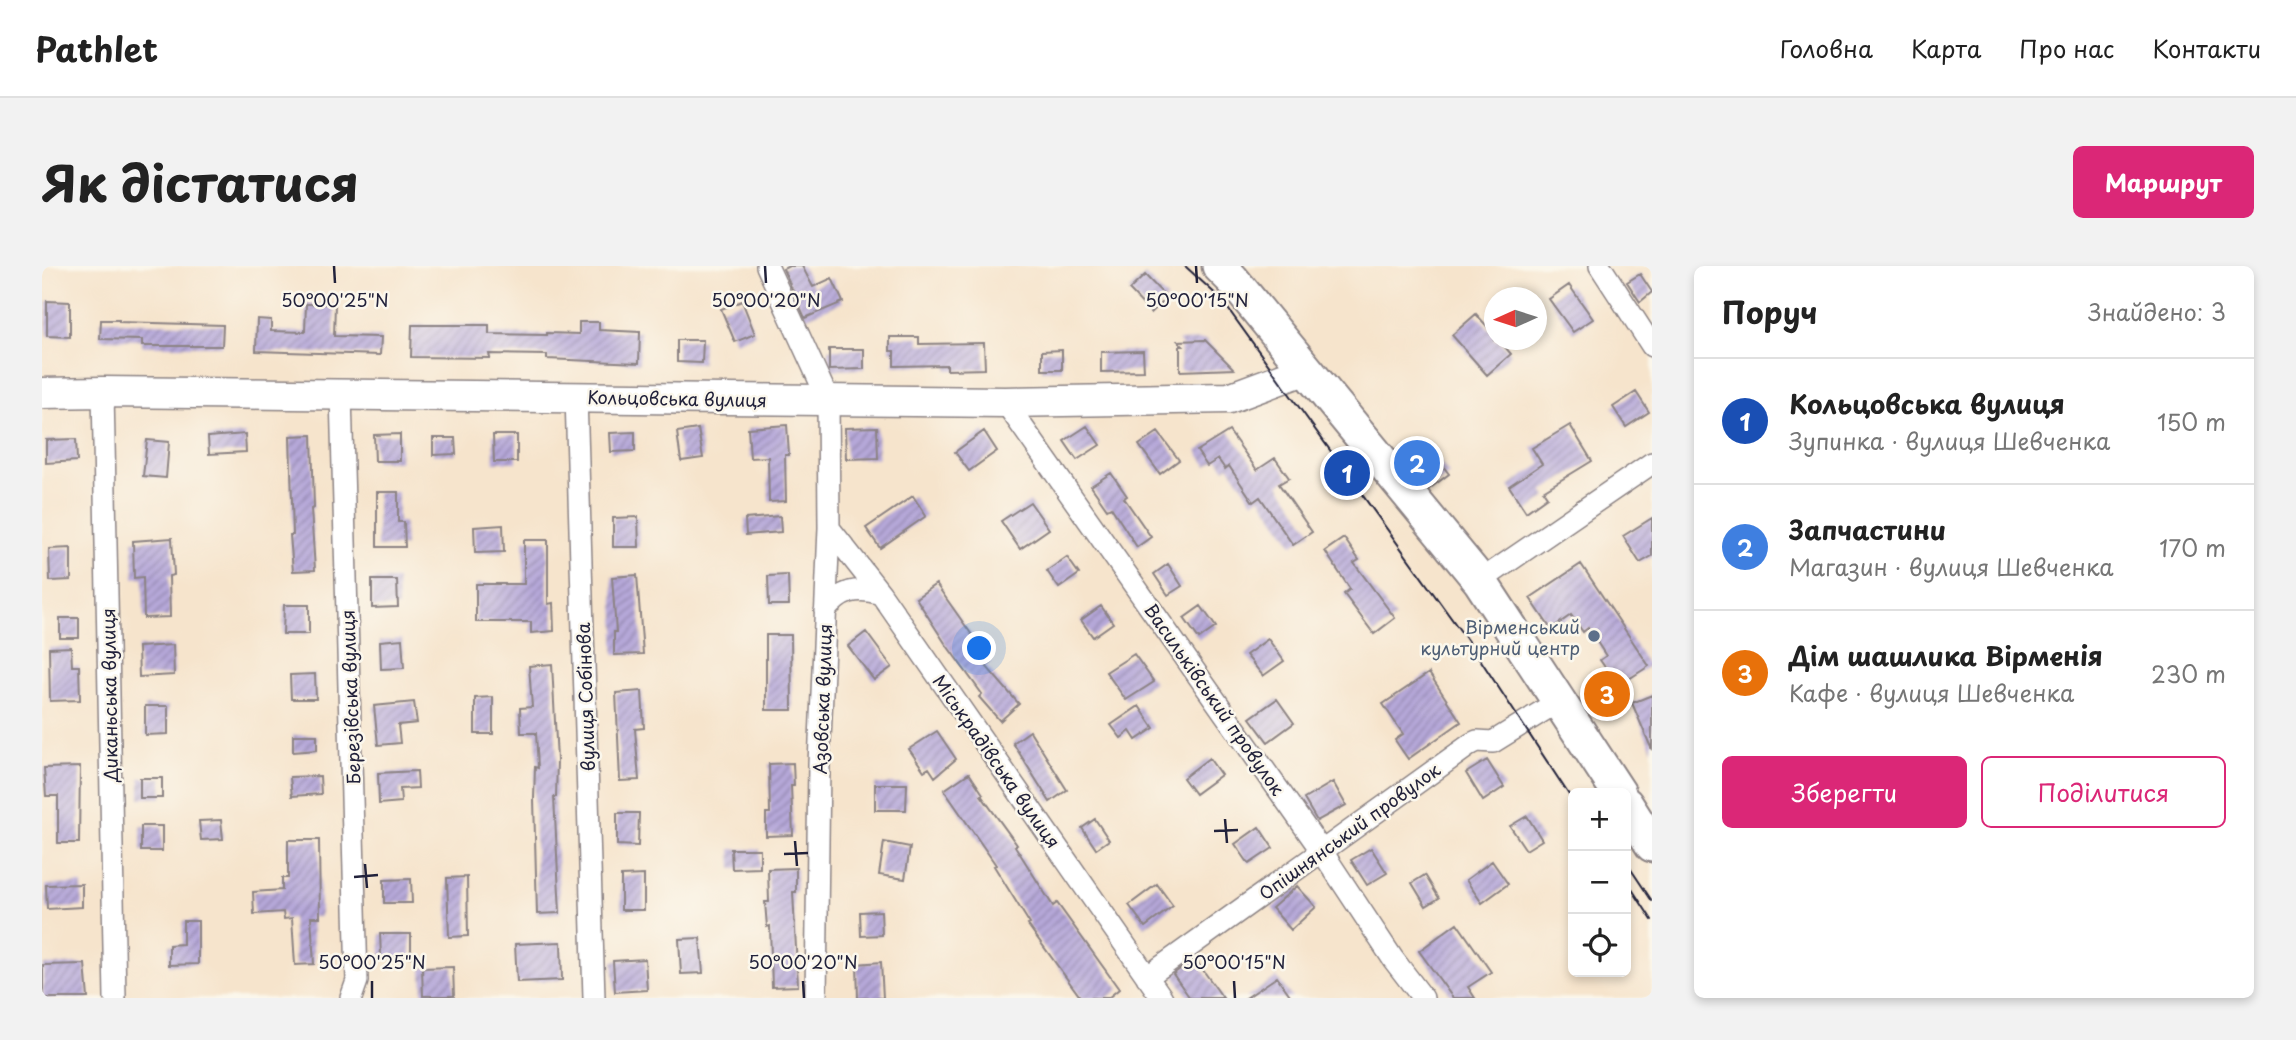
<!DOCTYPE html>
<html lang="uk">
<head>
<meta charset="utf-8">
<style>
	body { margin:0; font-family:"Playpen Sans",sans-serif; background:#f2f2f2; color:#222 }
	.controls { position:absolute; right:21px; bottom:21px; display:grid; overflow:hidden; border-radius:10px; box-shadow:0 4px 10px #0003 }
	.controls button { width:63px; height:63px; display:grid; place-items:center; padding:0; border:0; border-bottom:2px solid #e0e0e0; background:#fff; color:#222; font:35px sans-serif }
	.compass { position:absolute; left:1442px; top:21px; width:63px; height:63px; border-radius:50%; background:#fff; box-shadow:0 4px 10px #0003; rotate:267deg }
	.you { position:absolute; left:938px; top:383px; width:24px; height:24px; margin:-18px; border:5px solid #fff; border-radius:50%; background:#1a73e8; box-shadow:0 0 0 10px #1a73e833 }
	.badge { display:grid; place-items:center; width:46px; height:46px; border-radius:50%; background:#db2777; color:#fff; font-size:23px; font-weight:700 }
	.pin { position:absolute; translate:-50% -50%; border:4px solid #fff; box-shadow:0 2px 7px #0006 }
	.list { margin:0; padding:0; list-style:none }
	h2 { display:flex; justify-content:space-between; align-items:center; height:91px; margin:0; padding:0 28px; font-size:30px }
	h2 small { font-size:23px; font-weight:400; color:#767676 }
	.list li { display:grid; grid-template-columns:46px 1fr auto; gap:21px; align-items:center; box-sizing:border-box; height:126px; padding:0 28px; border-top:2px solid #e0e0e0 }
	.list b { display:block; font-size:26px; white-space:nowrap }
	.list p { margin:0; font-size:23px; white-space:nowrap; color:#767676 }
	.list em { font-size:23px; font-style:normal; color:#767676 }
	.actions { display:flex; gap:14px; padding:21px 28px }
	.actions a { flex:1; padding:16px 0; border:2px solid #db2777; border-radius:10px; text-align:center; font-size:24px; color:#db2777 }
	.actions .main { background:#db2777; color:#fff }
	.icon { flex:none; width:38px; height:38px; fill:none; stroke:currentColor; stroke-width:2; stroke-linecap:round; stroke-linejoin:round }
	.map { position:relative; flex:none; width:1610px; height:732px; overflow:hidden; border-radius:10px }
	header { display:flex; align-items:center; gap:42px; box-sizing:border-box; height:98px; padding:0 35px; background:#fff; border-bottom:2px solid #e0e0e0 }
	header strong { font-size:33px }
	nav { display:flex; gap:38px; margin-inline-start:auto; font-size:24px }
	.intro { display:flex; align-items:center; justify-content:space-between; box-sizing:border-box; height:168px; padding:0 42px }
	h1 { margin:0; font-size:49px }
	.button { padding:18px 32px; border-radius:10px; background:#db2777; color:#fff; font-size:24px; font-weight:700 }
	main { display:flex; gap:42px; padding:0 42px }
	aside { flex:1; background:#fff; border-radius:10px; box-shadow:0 4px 10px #0003 }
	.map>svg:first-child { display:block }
	.building { fill:url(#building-hatch) }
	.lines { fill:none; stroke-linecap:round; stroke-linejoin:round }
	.street-casing { stroke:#8c8384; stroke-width:24 }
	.secondary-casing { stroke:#8c8384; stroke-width:33 }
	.primary-casing { stroke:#8c8384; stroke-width:37 }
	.street { stroke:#fff; stroke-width:21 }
	.secondary { stroke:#fff; stroke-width:30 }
	.primary { stroke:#fff; stroke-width:33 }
	.tram { stroke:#22223b; stroke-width:2 }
	.ticks { fill:none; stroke:#22223b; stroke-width:2.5 }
	.service-dot { fill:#5c6f8a; stroke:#fbf7ec; stroke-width:2.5 }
	.labels { text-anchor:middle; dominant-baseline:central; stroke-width:5; stroke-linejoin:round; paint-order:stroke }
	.street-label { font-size:18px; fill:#22223b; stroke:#fbf7ec }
	.service-label { font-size:18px; fill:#4e5e75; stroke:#fbf7ec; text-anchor:end }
	.ticks-label { font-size:18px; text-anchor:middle; fill:#22223b; stroke:#fbf7ec; stroke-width:5; stroke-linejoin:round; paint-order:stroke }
</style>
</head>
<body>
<header>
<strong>Pathlet</strong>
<nav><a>Головна</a><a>Карта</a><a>Про нас</a><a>Контакти</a></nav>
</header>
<div class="intro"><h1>Як дістатися</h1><a class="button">Маршрут</a></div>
<main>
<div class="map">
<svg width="1610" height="732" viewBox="0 0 1610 732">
	<defs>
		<pattern id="building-hatch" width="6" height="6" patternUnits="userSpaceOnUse" patternTransform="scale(1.75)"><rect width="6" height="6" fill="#b6a8d9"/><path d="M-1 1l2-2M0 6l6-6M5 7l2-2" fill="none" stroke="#9488b1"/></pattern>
	</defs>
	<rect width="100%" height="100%" fill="#fbf7ec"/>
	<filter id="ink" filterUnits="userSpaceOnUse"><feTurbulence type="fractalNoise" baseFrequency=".0143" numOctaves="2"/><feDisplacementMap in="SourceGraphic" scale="14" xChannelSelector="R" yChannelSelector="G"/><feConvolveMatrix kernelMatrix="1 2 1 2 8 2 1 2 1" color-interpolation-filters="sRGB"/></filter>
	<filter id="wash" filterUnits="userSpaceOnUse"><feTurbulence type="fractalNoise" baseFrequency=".00686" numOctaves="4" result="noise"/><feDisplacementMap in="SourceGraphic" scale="28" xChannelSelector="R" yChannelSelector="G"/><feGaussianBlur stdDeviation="1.57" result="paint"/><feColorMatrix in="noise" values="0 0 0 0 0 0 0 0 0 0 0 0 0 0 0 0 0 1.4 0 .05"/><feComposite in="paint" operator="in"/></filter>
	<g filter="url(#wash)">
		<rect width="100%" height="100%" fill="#f6e4cc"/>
		<g id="blocks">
			<path class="building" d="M747,0H760L771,21L790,12L801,36L763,52L741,3Z
				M1598,8L1610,26L1598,36L1585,16Z
				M1103,9L1125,32L1109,47L1087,24Z
				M1527,19L1551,53L1531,66L1507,33Z
				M5,35L28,36V71L5,70Z
				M700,35L713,68L693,76L679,43Z
				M264,38H293L292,70L339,71L338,89L214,85L215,53L229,54V65L263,66Z
				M1434,48L1452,68V74H1457L1469,88L1445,109L1410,69Z
				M59,54H77V56L181,59L180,80H100V74L58,73Z
				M537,56H557V64L598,66L597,97L505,93V89L447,88L448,92L369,91L370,59H447V68L505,69V67L537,68Z
				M848,71H877V78L942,77L943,103L905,104V99L852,100V85H848Z
				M635,74H661L660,97L635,96Z
				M1163,74L1192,103L1138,105V80H1141L1136,75Z
				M787,83H822V103L787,104Z
				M1020,84V104H1000V85Z
				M1101,85L1102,105L1059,106V86Z
				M1594,126L1607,146L1584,161L1571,141Z
				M745,159L747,189H743L744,235L727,236L726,191L708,192L706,162Z
				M1528,159L1550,195L1501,225L1505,231L1484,246L1467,220L1500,198L1490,182Z
				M1045,160L1058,179L1035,194L1022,175Z
				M835,161L836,192L804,193L803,162Z
				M656,163L661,192L639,195L635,166Z
				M942,165L955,185L927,205L913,186Z
				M1187,165L1215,204L1233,192L1247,212L1237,218L1270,266L1251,279L1218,231L1211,236L1187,200L1183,203L1176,193L1165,200L1155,185Z
				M593,166V185L569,186L568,167Z
				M1116,166L1137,194L1118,208L1097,179Z
				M203,168L204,186L167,188L166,171Z
				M358,168V195H333L332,169Z
				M270,169L272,242L269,243L273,304L251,305L248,269H251L248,170Z
				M451,169H475V196H452Z
				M391,172H413L414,188L391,189Z
				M34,173L35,195L4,197V174Z
				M105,174L127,176L124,212L101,210Z
				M1382,175L1407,208L1387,223L1362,189Z
				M1069,207L1085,230L1082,232L1109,271L1095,281L1069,241L1065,243L1049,220Z
				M335,226H356V256H362L363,281H335Z
				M871,230L884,250L838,282L824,262Z
				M988,236L1007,263L978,283L959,255Z
				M738,250L739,266L704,269L703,253Z
				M596,251L597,281H571V252Z
				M1610,252V290L1598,297L1581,270Z
				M461,259L462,286L433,287L432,261Z
				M130,272L132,309L127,310L128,351L102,352L101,311L92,312L91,275Z
				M1302,272L1317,294L1312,297L1353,352L1332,368L1302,328L1308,323L1283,285Z
				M482,274H506V338L511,337L512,365L489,367V356H434V318H482Z
				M29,282V314L8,315L7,283Z
				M1025,291L1037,308L1017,322L1005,305Z
				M1126,298L1140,320L1126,329L1112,308Z
				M1539,298L1607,400L1576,420L1558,394L1564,390L1546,362L1541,366L1529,349L1509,363L1488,332Z
				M595,309L601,388L572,389V366H574L570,311Z
				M746,309L747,339H727L726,310Z
				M330,314H355L356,341L330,342Z
				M894,318L949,396L944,400L977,438L958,455L937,431L940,428L903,377L874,332Z
				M242,339H267V368H241Z
				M1059,340L1071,357L1051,371L1039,354Z
				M1159,340L1174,361L1157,373L1142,352Z
				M18,352H37V372H18Z
				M824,366L850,401L832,414L806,380Z
				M724,369H749L750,444H724Z
				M360,373L362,402L339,403L338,375Z
				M1226,373L1242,395L1221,410L1204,389Z
				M131,379L132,409L97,411L96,381Z
				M29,381L30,400H37L38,434L8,435L7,382Z
				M1092,388L1112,416L1084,434L1064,406Z
				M510,398L515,494L514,531H512L518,647L495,648L492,533L493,501L496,502L494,467H479L478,442L490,441L487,400Z
				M1387,407L1419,456L1366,493L1353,474L1361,468L1341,438Z
				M273,408L274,433H249L248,409Z
				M600,425L602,462L593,463L597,514L578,515L574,427Z
				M1610,429V484L1590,437Z
				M451,431V468H433V432Z
				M1235,433L1252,457L1226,476L1208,452Z
				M372,436L375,457L356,459L358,477L336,479L332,440Z
				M103,440H126V468L103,469Z
				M1097,440L1112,462L1094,474L1088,465L1079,472L1069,459Z
				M895,465L914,493L893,511L887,502L882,505L867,483Z
				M988,465L1025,524L1008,536L971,477Z
				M251,469H275V484L251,486Z
				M1167,492L1179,509L1153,528L1141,512Z
				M1445,494L1462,521L1441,535L1424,507Z
				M751,497L752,520H749L751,569L724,570V547H728L727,498Z
				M38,501L37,577H16V530H4L2,502Z
				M375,505L376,522L358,523L359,536L337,538L336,507Z
				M927,507L941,528L939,529L975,579L973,580L1011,640L1015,637L1077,723L1066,732H1039L986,659L988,658L952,600L954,599L902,524Z
				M278,510L279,528L250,530L248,511Z
				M98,512H120V532H98Z
				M1291,516L1304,539L1275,555L1262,533Z
				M833,518H865L864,544H833Z
				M575,547H597L596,580L575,579Z
				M1485,550L1500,574L1484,584L1468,560Z
				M1053,553L1067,574L1054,583L1040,562Z
				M179,554L181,573L159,574L157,555Z
				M99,560H120V585H99Z
				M1217,561L1231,582L1207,598L1193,578Z
				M246,574H277L278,651H269L272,698L253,699L250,652L242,653L241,646L212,648L211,626L240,624V612H246Z
				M842,576L868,581L863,613L837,609Z
				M1329,582L1345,607L1325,619L1309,594Z
				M689,583H718V602L690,603Z
				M1450,595L1466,618L1440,637L1424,614Z
				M754,602V626H751L756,720L730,721L728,660L725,661L723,636H727L726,603Z
				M602,609V644H579V610Z
				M1383,609L1397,632L1384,640L1370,617Z
				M425,611L426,670L407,671L405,612Z
				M369,613L370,637H342V614Z
				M40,618V641L5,643L4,619Z
				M1115,618L1131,640L1103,661L1087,639Z
				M1255,620L1274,641L1249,664L1230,642Z
				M839,645L840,669L819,670L818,646Z
				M141,655H156V698L127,699V679L141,678Z
				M1415,657L1449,706L1426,721L1433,732H1411L1377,685Z
				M338,668H369V691H339Z
				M658,672L661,707L639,708L637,673Z
				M519,676L520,714L475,716L473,678Z
				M603,693L605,724L573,726L571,695Z
				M1153,693L1181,732H1148L1131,708Z
				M839,696L841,732H816L815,698Z
				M43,698L46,732H1V699Z
				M411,701L412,730H381L380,702Z
				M1235,711L1250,732H1204Z"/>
		</g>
	</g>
	<g filter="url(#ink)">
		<use href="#blocks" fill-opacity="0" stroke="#8c8384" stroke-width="2"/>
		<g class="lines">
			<defs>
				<path id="street" d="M725,0L786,133L787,262L777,498L774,732
					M1558,0L1610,80
					M61,126L73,732
					M299,128L315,715L309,732
					M534,130L552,732
					M963,136L1279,584L1351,693L1381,732
					M787,262L839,328L1120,732
					M1438,315L1610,197
					M783,345C798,325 815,320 839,328
					M1105,711L1429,478L1435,475L1451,476L1517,435"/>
				<path id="secondary" d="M0,127L61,126L963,136L1187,132L1265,103"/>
				<path id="primary" d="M1177,0L1190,13L1438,315L1577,527
					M1584,538L1610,579"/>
			</defs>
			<use href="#street" class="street-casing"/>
			<use href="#secondary" class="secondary-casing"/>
			<use href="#primary" class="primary-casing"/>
			<use href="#street" class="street"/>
			<use href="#secondary" class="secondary"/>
			<use href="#primary" class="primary"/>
			<path class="tram" d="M1143,0L1179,33L1430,381L1531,535
				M1584,596L1610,635
				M1584,614L1610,654"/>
		</g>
	</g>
	<path class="ticks" d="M292,0L293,17M723,0L724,17M1154,0L1155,17M1183,553L1185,577M1172,565L1196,564M753,575L755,600M742,588L766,587M323,598L325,622M312,611L336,609M330,715V732M761,715L762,732M1192,715L1193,732"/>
	<circle class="service-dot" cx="1552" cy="370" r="7"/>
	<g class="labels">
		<g class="street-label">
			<text transform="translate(635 132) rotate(1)">Кольцовська вулиця</text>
			<text transform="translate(67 429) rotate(-91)">Диканьська вулиця</text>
			<text transform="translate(308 431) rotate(-92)">Березівська вулиця</text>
			<text transform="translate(543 431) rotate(-92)">вулиця Собінова</text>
			<text transform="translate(780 433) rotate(-88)">Азовська вулиця</text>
			<text transform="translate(1173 433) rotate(55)">Васильківський провулок</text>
			<text transform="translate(955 495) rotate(55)">Міськрадівська вулиця</text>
			<text transform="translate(1307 565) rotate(-36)">Опішнянський провулок</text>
		</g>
		<g class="service-label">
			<text x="1538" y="360">Вірменський<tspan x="1538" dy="21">культурний центр</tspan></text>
		</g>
	</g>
	<g class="ticks-label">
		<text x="293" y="41">50°00'25"N</text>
		<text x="724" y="41">50°00'20"N</text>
		<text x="1155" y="41">50°00'15"N</text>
		<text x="330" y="703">50°00'25"N</text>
		<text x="761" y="703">50°00'20"N</text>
		<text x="1192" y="703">50°00'15"N</text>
	</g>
</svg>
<div class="controls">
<button>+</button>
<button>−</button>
<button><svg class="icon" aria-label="locate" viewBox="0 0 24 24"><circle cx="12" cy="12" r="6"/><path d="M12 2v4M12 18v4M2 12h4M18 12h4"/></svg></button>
</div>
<svg class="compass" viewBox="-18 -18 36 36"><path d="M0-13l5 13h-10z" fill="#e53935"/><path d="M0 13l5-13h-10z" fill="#767676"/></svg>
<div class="you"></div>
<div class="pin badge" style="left:1305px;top:207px;background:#1a4fb4">1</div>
<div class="pin badge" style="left:1375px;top:197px;background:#3f7fe0">2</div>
<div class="pin badge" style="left:1565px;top:428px;background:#e8710a">3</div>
</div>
<aside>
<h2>Поруч<small>Знайдено: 3</small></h2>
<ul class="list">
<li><span class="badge" style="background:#1a4fb4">1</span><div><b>Кольцовська вулиця</b><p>Зупинка · вулиця Шевченка</p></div><em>150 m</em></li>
<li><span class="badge" style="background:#3f7fe0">2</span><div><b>Запчастини</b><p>Магазин · вулиця Шевченка</p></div><em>170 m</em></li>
<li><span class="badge" style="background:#e8710a">3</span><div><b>Дім шашлика Вірменія</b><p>Кафе · вулиця Шевченка</p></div><em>230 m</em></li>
</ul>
<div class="actions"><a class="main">Зберегти</a><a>Поділитися</a></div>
</aside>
</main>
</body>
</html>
